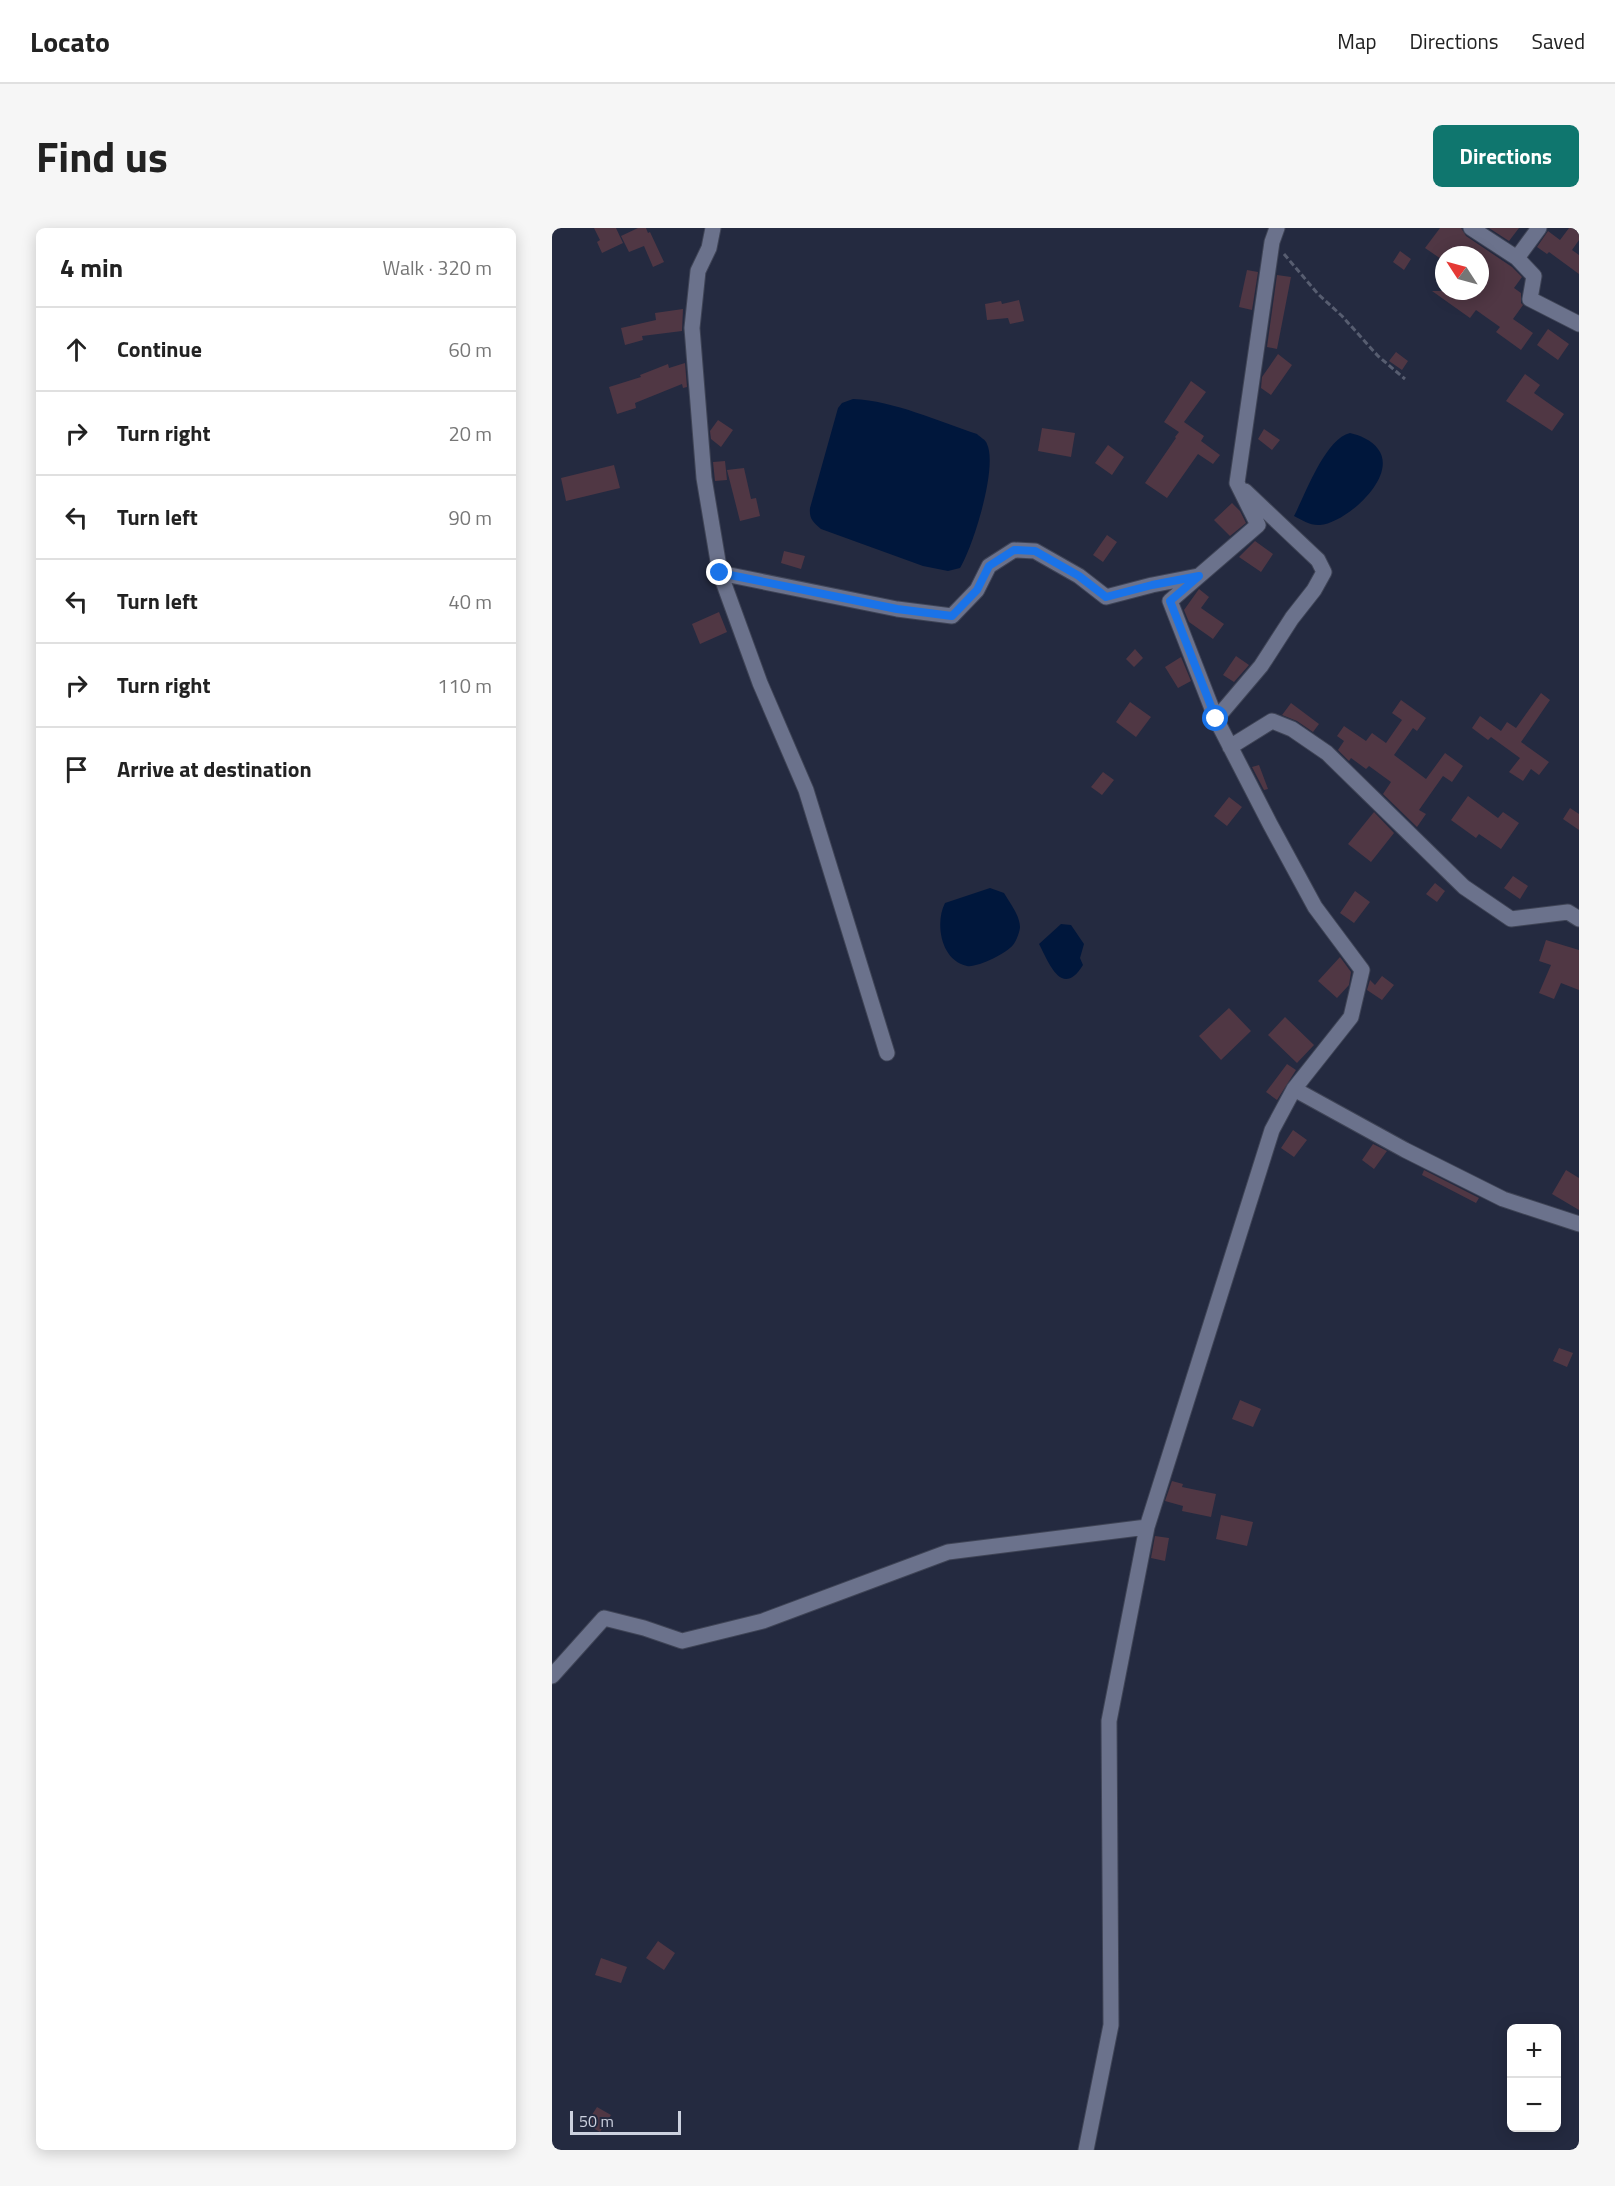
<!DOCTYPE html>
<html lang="en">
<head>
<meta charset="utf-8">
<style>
	body { margin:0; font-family:"Titillium Web",sans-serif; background:#f6f6f6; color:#222 }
	.controls { position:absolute; right:18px; bottom:18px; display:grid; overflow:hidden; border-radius:9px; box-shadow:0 3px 15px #0003 }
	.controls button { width:54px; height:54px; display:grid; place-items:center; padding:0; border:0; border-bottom:2px solid #e0e0e0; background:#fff; color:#222; font:30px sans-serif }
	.compass { position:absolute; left:883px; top:18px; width:54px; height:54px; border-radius:50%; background:#fff; box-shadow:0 3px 15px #0003; rotate:306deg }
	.scale { position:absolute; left:18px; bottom:15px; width:111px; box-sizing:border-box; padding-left:6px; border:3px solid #ccd1df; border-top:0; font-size:16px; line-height:21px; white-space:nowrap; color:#ccd1df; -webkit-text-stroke:4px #242a40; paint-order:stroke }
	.stop { position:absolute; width:18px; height:18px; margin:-14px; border:4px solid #1a73e8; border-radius:50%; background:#fff }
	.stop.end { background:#1a73e8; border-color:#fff; box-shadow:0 2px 6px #0008 }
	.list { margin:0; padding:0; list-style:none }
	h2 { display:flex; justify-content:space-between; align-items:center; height:78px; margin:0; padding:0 24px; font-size:26px }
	h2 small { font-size:20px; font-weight:400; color:#767676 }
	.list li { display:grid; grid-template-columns:39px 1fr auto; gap:18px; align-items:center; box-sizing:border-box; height:84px; padding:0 24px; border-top:2px solid #e0e0e0 }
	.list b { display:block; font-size:22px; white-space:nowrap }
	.list em { font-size:20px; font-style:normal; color:#767676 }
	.icon { flex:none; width:33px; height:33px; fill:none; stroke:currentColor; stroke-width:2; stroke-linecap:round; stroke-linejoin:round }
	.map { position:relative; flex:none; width:1027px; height:1922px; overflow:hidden; border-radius:9px }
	header { display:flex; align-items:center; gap:36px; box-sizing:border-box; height:84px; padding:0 30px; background:#fff; border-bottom:2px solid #e0e0e0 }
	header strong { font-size:28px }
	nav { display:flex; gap:33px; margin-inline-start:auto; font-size:21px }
	.intro { display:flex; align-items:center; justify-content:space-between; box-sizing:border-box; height:144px; padding:0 36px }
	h1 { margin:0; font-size:42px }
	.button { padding:15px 27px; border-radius:9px; background:#0f766e; color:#fff; font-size:21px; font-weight:700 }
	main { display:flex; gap:36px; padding:0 36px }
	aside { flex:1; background:#fff; border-radius:9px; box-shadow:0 3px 15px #0003 }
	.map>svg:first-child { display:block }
	.water { fill:#00173c }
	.building { fill:#503744 }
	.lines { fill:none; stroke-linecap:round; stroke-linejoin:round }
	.minor-casing { stroke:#3f4456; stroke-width:17 }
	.path { stroke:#575d70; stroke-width:3; stroke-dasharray:6 3; stroke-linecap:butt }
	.minor { stroke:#6b728c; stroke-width:15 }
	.route { stroke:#1a73e8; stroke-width:8 }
</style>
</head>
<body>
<header>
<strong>Locato</strong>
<nav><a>Map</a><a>Directions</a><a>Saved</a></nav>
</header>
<div class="intro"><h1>Find us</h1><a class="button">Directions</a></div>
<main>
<aside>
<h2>4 min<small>Walk · 320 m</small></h2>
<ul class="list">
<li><svg class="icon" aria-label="ahead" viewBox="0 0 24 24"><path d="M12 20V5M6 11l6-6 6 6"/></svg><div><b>Continue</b></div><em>60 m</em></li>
<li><svg class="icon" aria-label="right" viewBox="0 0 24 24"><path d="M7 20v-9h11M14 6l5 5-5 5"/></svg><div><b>Turn right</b></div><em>20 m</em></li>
<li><svg class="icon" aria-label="left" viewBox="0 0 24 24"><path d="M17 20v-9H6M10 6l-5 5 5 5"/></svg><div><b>Turn left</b></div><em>90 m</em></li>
<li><svg class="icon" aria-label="left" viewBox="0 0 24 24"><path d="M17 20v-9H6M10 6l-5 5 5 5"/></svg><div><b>Turn left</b></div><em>40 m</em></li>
<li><svg class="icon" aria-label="right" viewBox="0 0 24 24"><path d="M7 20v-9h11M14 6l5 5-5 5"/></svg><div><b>Turn right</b></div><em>110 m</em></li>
<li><svg class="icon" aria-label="arrive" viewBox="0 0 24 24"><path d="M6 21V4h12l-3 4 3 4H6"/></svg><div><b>Arrive at destination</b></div></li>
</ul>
</aside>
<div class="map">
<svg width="1027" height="1922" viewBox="0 0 1027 1922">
	<rect width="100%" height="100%" fill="#242a40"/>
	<path class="water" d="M301,171C343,173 385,193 425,206C428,209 434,212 435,216C446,239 421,319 408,340L396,343L371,338L269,301C261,294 257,291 258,280L286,180L290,175Z
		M798,205C807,207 820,212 826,221C847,248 794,295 768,297C759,298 750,292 742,288C754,265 773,211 798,205Z
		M438,660L452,665C458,675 468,688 468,699C468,703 464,714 461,717C455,725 425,740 415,738C388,732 383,694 393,675Z
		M509,696L519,697L532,716L528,730L531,737C510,771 497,735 487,716Z"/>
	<path class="building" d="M42,0H64L71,15L50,25L45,14L48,12Z
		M86,0H94L96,5L98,4L112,34L101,39L92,18L77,24L69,8Z
		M888,0H909L914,8L960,39L970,49L962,60L969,65V75L971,77L961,91L981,105L969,122L944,104L948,99L924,82L918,90L880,63H928V27H892V33L873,20Z
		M937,0H967L957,13Z
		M1017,0H1027V12L1020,22L1027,27V46L997,24L995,26L985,19L996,3L1008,12Z
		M848,23L859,31L852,42L841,34Z
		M695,42L706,44L700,82L687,79Z
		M725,47L739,49L725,121L715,119Z
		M467,72L472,93L458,96L456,90L435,92L433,76L449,73L450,76Z
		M131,81L130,103L90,108L91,112L73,117L69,100L104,92L103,85Z
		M996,101L1017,116L1006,132L985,117Z
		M844,124L856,133L850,142L837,133Z
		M726,126L740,137L719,167L709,160L710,149Z
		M133,135L135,159L131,160L130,156L83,175L84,180L65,186L57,159L89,149L88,147L116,136L117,140Z
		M973,146L988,157L982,165L1012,186L1000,203L954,173Z
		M639,153L654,164L632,194L652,208L649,213L668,227L661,236L646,226L615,270L593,255L624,210L623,209L627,204L612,194Z
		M166,192L181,202L169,219L159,211L158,203Z
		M490,200L523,205L519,229L486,223Z
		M712,201L728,212L720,222L706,211Z
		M556,217L572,229L560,247L543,235Z
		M173,233L175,252L163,253L161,234Z
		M62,237L68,260L14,273L9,250Z
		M192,240L199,271L204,270L208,288L188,293L175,242Z
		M680,275L688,283L694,295L678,308L662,292Z
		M555,307L565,314L551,334L541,327Z
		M703,313L721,326L709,344L687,329Z
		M232,323L253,328L249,341L229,335Z
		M647,361L657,369L649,380L672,396L661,411L637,394L632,382Z
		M167,384L175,404L148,416L140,396Z
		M583,421L591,430L582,439L574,431Z
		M684,428L697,437L682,454L671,447Z
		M629,429L639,453L626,460L613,439Z
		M989,465L998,472L969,514L997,534L987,547L979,541L971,553L957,544L968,530L939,509L936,512L920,500L928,488L949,503L955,494L964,500Z
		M849,472L874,490L865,503L861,500L842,527L874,551L893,525L911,538L900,554L891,548L867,582L874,586L865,599L831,566L839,554L817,538L814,541L799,530L797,533L786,522L792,513L785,508L792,498L814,513L820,505L834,515L850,492L840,485Z
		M578,474L599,489L584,509L564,494Z
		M739,475L767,496L761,504L745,493L730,487Z
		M707,537L716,561L712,562L700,539Z
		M551,544L562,552L550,567L539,559Z
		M916,568L946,590L951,584L967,595L949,621L927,606L924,610L899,592Z
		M677,569L690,579L675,598L662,588Z
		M1018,580L1027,586V602L1011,591Z
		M822,584L842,605L819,634L796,616Z
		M961,648L976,658L968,671L952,660Z
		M883,655L893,663L885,674L874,666Z
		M803,663L818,674L802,695L788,685Z
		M994,712L1027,722V762L1009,755L1002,771L987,765L999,737L987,733Z
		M788,729L799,744L797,757L785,770L766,753Z
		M830,748L842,757L830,772L815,762L818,752L823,757Z
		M677,780L699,803L669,832L647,808Z
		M733,789L762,817L745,835L716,807Z
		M735,836L744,842L725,872L714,864Z
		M741,902L755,912L742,929L729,920Z
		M821,916L835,923L822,941L810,932Z
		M872,942L927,970L924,975L870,947Z
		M1014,942L1027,950V982L1000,966Z
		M1007,1120L1021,1125L1015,1139L1001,1133Z
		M688,1172L709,1181L701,1199L680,1191Z
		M620,1253L631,1256L630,1259L664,1266L659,1289L630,1283L631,1278L613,1273Z
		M669,1287L701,1294L695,1318L664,1311Z
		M603,1308L617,1310L613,1333L599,1330Z
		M106,1713L123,1725L112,1742L94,1730Z
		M49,1730L75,1739L69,1755L43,1747Z
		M45,1879L59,1887L48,1904L34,1896Z"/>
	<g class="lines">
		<defs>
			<path id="minor" d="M161,0L157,20L146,43L140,100L152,250L168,345L208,455L254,562L335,825
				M919,0L965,30L982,48L978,71L1027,96
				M965,30L987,0
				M168,345L345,381L400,388L425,362L437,338L462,322L483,323L527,348L554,369L600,357L646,348
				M664,491L709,438L740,390L762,362L772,344L766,332L693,263
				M678,519L720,493L740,501L775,525L912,659L959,691L1016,684L1027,691
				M742,861L853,922L951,971L1027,996
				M0,1448L52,1390L92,1400L130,1413L211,1393L396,1324L595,1299
				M534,1922L559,1797L557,1493L595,1299L720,902L742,861L799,789L810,742L763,679L718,596L664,491L618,373L706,297L685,255L720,14L725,0"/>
		</defs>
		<use href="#minor" class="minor-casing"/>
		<path class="path" d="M732,26L766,66L790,88L826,128L853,151"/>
		<use href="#minor" class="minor"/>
	</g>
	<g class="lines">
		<path class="route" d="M168,345L345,381L400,388L425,362L437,338L462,322L483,323L527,348L554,369L600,357L647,348L618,373L664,491"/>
	</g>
</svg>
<div class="controls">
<button>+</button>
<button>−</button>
</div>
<svg class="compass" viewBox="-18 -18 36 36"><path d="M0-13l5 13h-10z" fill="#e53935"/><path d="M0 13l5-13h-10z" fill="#767676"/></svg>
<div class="scale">50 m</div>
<div class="stop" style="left:664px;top:491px"></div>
<div class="stop end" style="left:168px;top:345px"></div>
</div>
</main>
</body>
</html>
